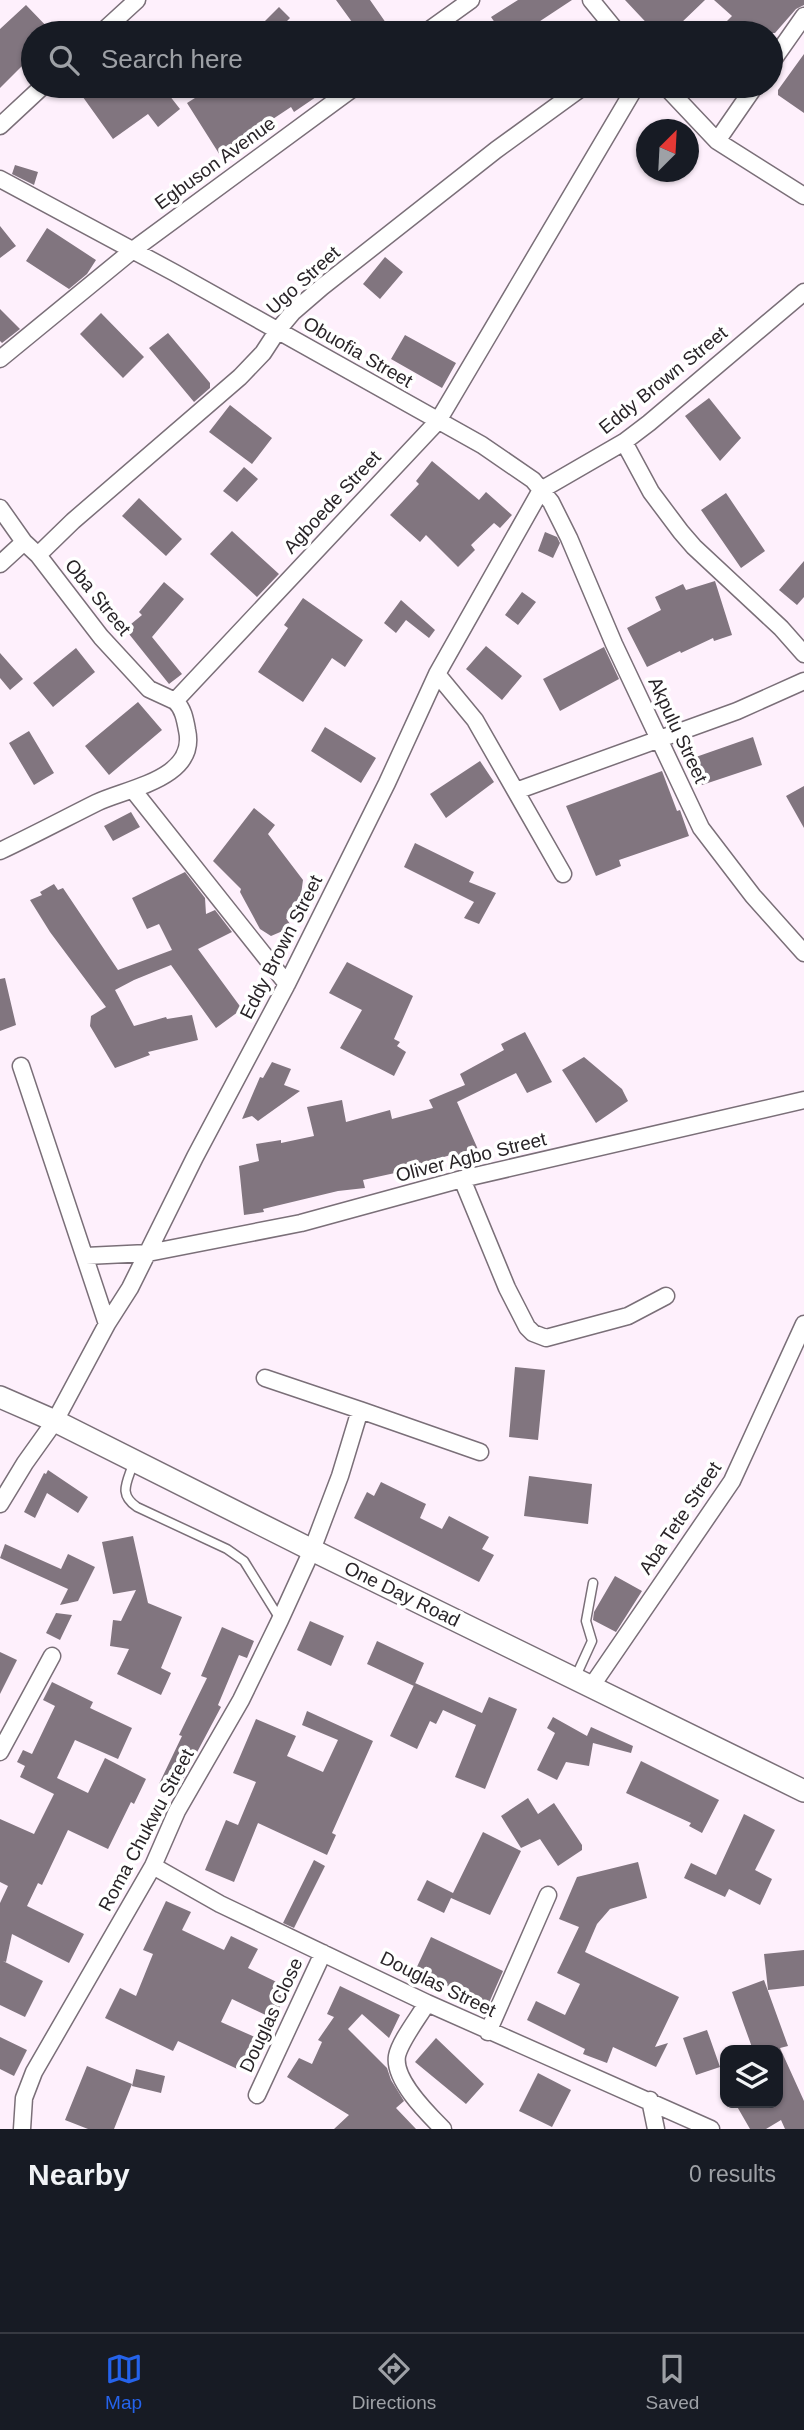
<!DOCTYPE html>
<html lang="en">
<head>
<meta charset="utf-8">
<style>
	body { margin:0; font-family:Arial,sans-serif; background:#242831; color:#f1f3f6 }
	.controls { position:absolute; right:21px; bottom:21px; display:grid; overflow:hidden; border-radius:14px; box-shadow:0 2px 5px #0004 }
	.controls button { width:63px; height:63px; display:grid; place-items:center; padding:0; border:0; border-bottom:2px solid #363941; background:#171b24; color:#f1f3f6; font:35px sans-serif }
	.compass { position:absolute; left:636px; top:119px; width:63px; height:63px; border-radius:50%; background:#171b24; box-shadow:0 2px 5px #0004; rotate:24deg }
	.list { margin:0; padding:0; list-style:none }
	h2 { display:flex; justify-content:space-between; align-items:center; height:91px; margin:0; padding:0 28px; font-size:30px }
	h2 small { font-size:23px; font-weight:400; color:#9ea1a6 }
	.icon { flex:none; width:38px; height:38px; fill:none; stroke:currentColor; stroke-width:2; stroke-linecap:round; stroke-linejoin:round }
	.map { position:relative; flex:none; width:804px; height:2129px; overflow:hidden }
	.search { position:absolute; background:#171b24; box-shadow:0 2px 5px #0004; left:21px; right:21px; top:21px; height:77px; display:flex; align-items:center; gap:18px; box-sizing:border-box; padding:0 24px; border-radius:38px; color:#9ea1a6; font-size:26px }
	.sheet { height:203px; background:#171b24 }
	nav { display:flex; justify-content:space-around; align-items:center; box-sizing:border-box; height:98px; border-top:2px solid #363941; background:#171b24; font-size:19px; color:#9ea1a6 }
	nav a { display:grid; justify-items:center; gap:4px }
	nav .on { color:#2563eb }
	.map>svg:first-child { display:block }
	.building { fill:#81757f }
	.lines { fill:none; stroke-linecap:round; stroke-linejoin:round }
	.lane-casing { stroke:#7a6f78; stroke-width:11 }
	.street-casing { stroke:#7a6f78; stroke-width:19 }
	.secondary-casing { stroke:#7a6f78; stroke-width:24 }
	.lane { stroke:#fff; stroke-width:8 }
	.street { stroke:#fff; stroke-width:16 }
	.secondary { stroke:#fff; stroke-width:21 }
	.labels { text-anchor:middle; dominant-baseline:central; stroke-width:7; stroke-linejoin:round; paint-order:stroke }
	.street-label { font-size:19px; fill:#292428; stroke:#fff }
</style>
</head>
<body>
<div class="map">
<svg width="804" height="2129" viewBox="0 0 804 2129">
	<rect width="100%" height="100%" fill="#fef0fc"/>
	<path class="building" d="M336,0H370L393,33H360Z
		M518,0H572L522,33H502L491,17Z
		M625,0H705L680,24L688,33H656Z
		M714,0H804V5L796,9L775,33H715L732,16Z
		M26,5L53,33H33V55L0,88V29Z
		M279,7L290,18L275,33H253Z
		M804,54V113L778,95V90Z
		M75,86H162L180,109L158,127L148,114L113,139Z
		M214,86H332L294,112L291,107L244,138L248,144L223,160L187,103Z
		M15,165L38,172L34,185L12,174Z
		M0,226L16,246L0,258Z
		M47,228L96,260L87,274L69,289L26,261Z
		M385,257L403,272L380,299L363,284Z
		M0,309L20,329L2,343L0,341Z
		M101,313L144,357L123,378L80,334Z
		M168,333L210,383V388L194,402L149,348Z
		M405,335L456,363L442,388L391,359Z
		M709,398L741,438L720,461L685,416Z
		M230,405L272,438L252,464L209,432Z
		M432,461L479,500L486,492L512,515L500,528L494,523L471,545L475,550L458,567L426,535L420,542L390,515L419,484L416,481Z
		M244,467L258,479L237,502L223,491Z
		M726,493L765,551L741,568L701,510Z
		M139,498L182,539L166,556L122,516Z
		M232,531L279,574L257,597L210,554Z
		M545,532L557,537L560,543L553,558L538,551Z
		M804,561V597L797,605L779,590Z
		M715,581L732,635L714,641L713,638L681,653L680,651L647,667L627,628L661,610L655,597L683,584L686,590Z
		M164,582L184,599L152,637L182,674L169,684L125,629L142,615L139,612Z
		M522,592L536,602L518,625L505,615Z
		M303,598L363,640L345,667L332,658L303,702L258,672L288,628L284,625Z
		M401,600L435,630L429,638L406,620L396,633L384,623Z
		M486,646L522,676L502,700L466,669Z
		M604,647L619,679L560,711L543,679Z
		M76,648L95,672L53,707L33,683Z
		M0,653L23,679L10,690L0,678Z
		M138,702L162,730L109,775L85,746Z
		M325,727L376,758L361,783L311,751Z
		M29,731L54,773L34,785L9,743Z
		M753,737L762,765L702,785L693,758Z
		M480,761L494,782L446,818L430,794Z
		M662,771L677,811L680,810L689,836L619,860L621,866L596,876L566,806Z
		M804,786V828L786,796Z
		M254,808L275,825L268,834L303,880L299,909L286,918L292,927L271,936L260,929L240,892L241,889L213,861Z
		M131,812L140,827L113,841L104,826Z
		M415,843L474,872L469,882L496,893L479,924L464,918L474,902L404,867Z
		M185,872L205,898L206,914L215,910L232,932L198,949L242,1009L216,1028L171,965L134,980L115,990L134,1026L166,1017L167,1019L192,1015L198,1040L148,1052L150,1055L115,1068L90,1026L91,1016L106,1007L50,932L30,900L42,895L40,892L54,884L58,890L63,888L118,970L172,950L159,924L147,929L132,898Z
		M347,962L413,996L394,1039L400,1042L397,1046L406,1052L394,1076L340,1048L362,1010L329,993Z
		M5,978L16,1025L0,1031V979Z
		M525,1032L552,1082L527,1093L516,1073L457,1102L480,1154L458,1165L454,1154L403,1169L404,1171L363,1180L365,1188L338,1191L263,1209L264,1212L244,1215L239,1166L259,1161L256,1144L281,1140V1143L314,1136L307,1107L342,1100L346,1122L390,1110L392,1119L433,1108L429,1100L465,1085L460,1074L504,1050L501,1044Z
		M584,1057L622,1089L628,1101L596,1123L562,1070Z
		M272,1062L291,1069L284,1085L300,1091L258,1121L252,1116L242,1119L260,1077L263,1078Z
		M515,1367L545,1370L538,1440L509,1437Z
		M48,1470L88,1497L78,1513L47,1493L35,1518L24,1512L44,1473L46,1474Z
		M529,1476L592,1484L588,1524L524,1516Z
		M381,1482L426,1504L420,1518L442,1529L449,1516L489,1537L482,1549L494,1555L479,1582L354,1518L367,1492L374,1496Z
		M133,1536L148,1603L182,1617L161,1668L171,1673L161,1695L117,1674L129,1649L110,1646L113,1620L121,1621L136,1590L113,1594L102,1542Z
		M5,1544L61,1569L68,1554L95,1567L78,1601L60,1605L68,1589L0,1558Z
		M615,1576L642,1591L616,1632L593,1620L594,1612Z
		M56,1613L72,1615L60,1640L46,1633Z
		M310,1621L344,1636L331,1666L297,1650Z
		M222,1627L254,1641L247,1658L239,1655L218,1705L221,1707L176,1792L159,1784L182,1736L179,1735L207,1678L201,1676Z
		M377,1641L424,1663L414,1686L367,1664Z
		M0,1652L17,1660L0,1694Z
		M52,1682L93,1702L90,1708L132,1728L118,1759L75,1740L57,1778L88,1793L105,1758L146,1779L134,1804L131,1802L108,1849L68,1830L42,1885L38,1883L27,1906L84,1934L69,1963L12,1934L6,1962L3,1961L43,1981L25,2017L0,2005V1903L8,1886L0,1882V1819L34,1834L54,1794L20,1777L25,1766L17,1762L23,1750L32,1754L55,1706L43,1700Z
		M415,1683L482,1713L489,1697L517,1709L485,1789L455,1777L476,1725L443,1710L436,1724L430,1721L417,1749L390,1736Z
		M307,1711L373,1741L332,1833L336,1835L327,1855L258,1823L234,1882L205,1870L226,1820L238,1825L256,1782L233,1773L256,1719L296,1736L287,1756L323,1772L338,1740L302,1725Z
		M553,1717L587,1736L591,1727L633,1746L631,1753L593,1743L589,1766L566,1762L557,1780L537,1770L555,1733L547,1728Z
		M641,1761L719,1800L702,1833L689,1826L691,1823L626,1793Z
		M528,1798L538,1814L554,1803L582,1845V1850L558,1866L540,1839L521,1848L501,1816Z
		M744,1814L775,1830L755,1870L772,1879L760,1905L729,1889L725,1897L684,1878L691,1863L716,1875Z
		M483,1832L521,1851L490,1915L451,1898L444,1913L417,1900L427,1880L453,1893Z
		M314,1860L325,1866L294,1928L283,1923Z
		M638,1862L647,1898L610,1909L597,1924L585,1952L679,1997L655,2047L668,2043L656,2067L613,2047L607,2063L583,2054L585,2049L527,2020L536,2001L565,2015L580,1984L557,1973L579,1927L559,1919L577,1877Z
		M166,1901L191,1912L182,1930L224,1950L231,1936L258,1949L248,1968L289,1988L274,2019L232,1999L221,2022L266,2042L250,2075L178,2041L173,2051L105,2018L120,1988L136,1996L153,1954L143,1950Z
		M431,1937L503,1971L488,2005L415,1971Z
		M804,1950V1986L768,1990L764,1954Z
		M764,1980L788,2046L780,2048L804,2101V2129H785L781,2120L766,2129H750L735,2103H778V2049L753,2050L732,1992Z
		M340,1986L400,2015L389,2038L362,2014L348,2029L387,2068L391,2080L404,2101L396,2108L416,2129H334L349,2115L287,2077L299,2058L312,2064L322,2042L318,2040L334,2017L327,2014Z
		M707,2030L720,2067L696,2075L683,2038Z
		M0,2037L27,2050L14,2076L0,2069Z
		M436,2038L484,2084L466,2104L415,2062Z
		M87,2066L132,2084L114,2129H88L65,2120Z
		M136,2069L165,2076L161,2093L132,2086Z
		M538,2073L571,2090L552,2127L519,2111Z"/>
	<g class="lines">
		<defs>
			<path id="lane" d="M133,1464C127,1483 118,1494 137,1507L227,1549L244,1561L280,1619
				M576,1676L592,1641L586,1621L593,1583"/>
			<path id="street" d="M591,0L618,33
				M101,33L137,0
				M425,33L471,0
				M771,63L804,16
				M665,86L717,141L804,196
				M0,126L43,86
				M717,141L755,86
				M0,179L175,273L482,445L533,480L551,502L569,538L614,644L701,828L753,896L804,953
				M0,359L133,250L356,86
				M624,442L651,492L681,532L694,547L781,628L804,654
				M0,508L24,542L38,555L101,637L149,689L175,701
				M38,555L73,521L240,377L263,353L278,330L293,312L322,287L496,150L584,86
				M0,564L24,542
				M437,674L475,720L563,874
				M133,790L287,984
				M516,791L737,711L804,681
				M0,851C32,836 64,819 96,803C127,788 198,779 187,730C185,719 183,708 175,701L438,421L636,86
				M21,1066L107,1324
				M462,1179L507,1288L527,1327L533,1333L546,1338L628,1316L666,1296
				M86,1256L148,1253L301,1223L462,1179L804,1100
				M360,1410L480,1452
				M0,1504L25,1463L55,1421L107,1324L130,1288L195,1157L287,984L387,783L437,674L541,490L624,442L649,423L804,292
				M591,1687L732,1481L804,1324
				M0,1752L52,1656
				M153,1866L220,1904L427,2003L711,2129
				M427,2003C419,2017 400,2041 397,2056C393,2080 428,2114 443,2129
				M488,2032L548,1895
				M257,2095L323,1953
				M650,2100L656,2129
				M22,2129L24,2098L34,2072L153,1866L177,1811L241,1700L280,1620L312,1550L340,1476L360,1410L265,1378"/>
			<path id="secondary" d="M0,1397L55,1421L312,1550L804,1791"/>
		</defs>
		<use href="#lane" class="lane-casing"/>
		<use href="#street" class="street-casing"/>
		<use href="#secondary" class="secondary-casing"/>
		<use href="#lane" class="lane"/>
		<use href="#street" class="street"/>
		<use href="#secondary" class="secondary"/>
	</g>
	<g class="labels">
		<g class="street-label">
			<text transform="translate(215 163) rotate(-36)">Egbuson Avenue</text>
			<text transform="translate(303 280) rotate(-42)">Ugo Street</text>
			<text transform="translate(358 352) rotate(30)">Obuofia Street</text>
			<text transform="translate(663 380) rotate(-39)">Eddy Brown Street</text>
			<text transform="translate(332 502) rotate(-47)">Agboede Street</text>
			<text transform="translate(98 597) rotate(51)">Oba Street</text>
			<text transform="translate(678 730) rotate(65)">Akpulu Street</text>
			<text transform="translate(281 947) rotate(-63)">Eddy Brown Street</text>
			<text transform="translate(471 1157) rotate(-14)">Oliver Agbo Street</text>
			<text transform="translate(680 1518) rotate(-56)">Aba Tete Street</text>
			<text transform="translate(402 1594) rotate(26)">One Day Road</text>
			<text transform="translate(146 1830) rotate(-62)">Roma Chukwu Street</text>
			<text transform="translate(438 1984) rotate(26)">Douglas Street</text>
			<text transform="translate(271 2015) rotate(-65)">Douglas Close</text>
		</g>
	</g>
</svg>
<div class="controls">
<button><svg class="icon" aria-label="layers" viewBox="0 0 24 24"><path d="M12 4l9 5-9 5-9-5zM3 14l9 5 9-5"/></svg></button>
</div>
<svg class="compass" viewBox="-18 -18 36 36"><path d="M0-13l5 13h-10z" fill="#e53935"/><path d="M0 13l5-13h-10z" fill="#9ea1a6"/></svg>
<div class="search"><svg class="icon" aria-label="search" viewBox="0 0 24 24"><circle cx="10" cy="10" r="6"/><path d="M15 15l6 6"/></svg>Search here</div>
</div>
<section class="sheet">
<h2>Nearby<small>0 results</small></h2>
<ul class="list">
</ul>
</section>
<nav>
<a class="on"><svg class="icon" aria-label="map" viewBox="0 0 24 24"><path d="M3 6l6-2 6 2 6-2v14l-6 2-6-2-6 2zM9 4v14M15 6v14"/></svg>Map</a>
<a><svg class="icon" aria-label="directions" viewBox="0 0 24 24"><path d="M12 3l9 9-9 9-9-9zM9 14v-3h6M13 9l2 2-2 2"/></svg>Directions</a>
<a><svg class="icon" aria-label="saved" viewBox="0 0 24 24"><path d="M7 4h10v16l-5-4-5 4z"/></svg>Saved</a>
</nav>
</body>
</html>
